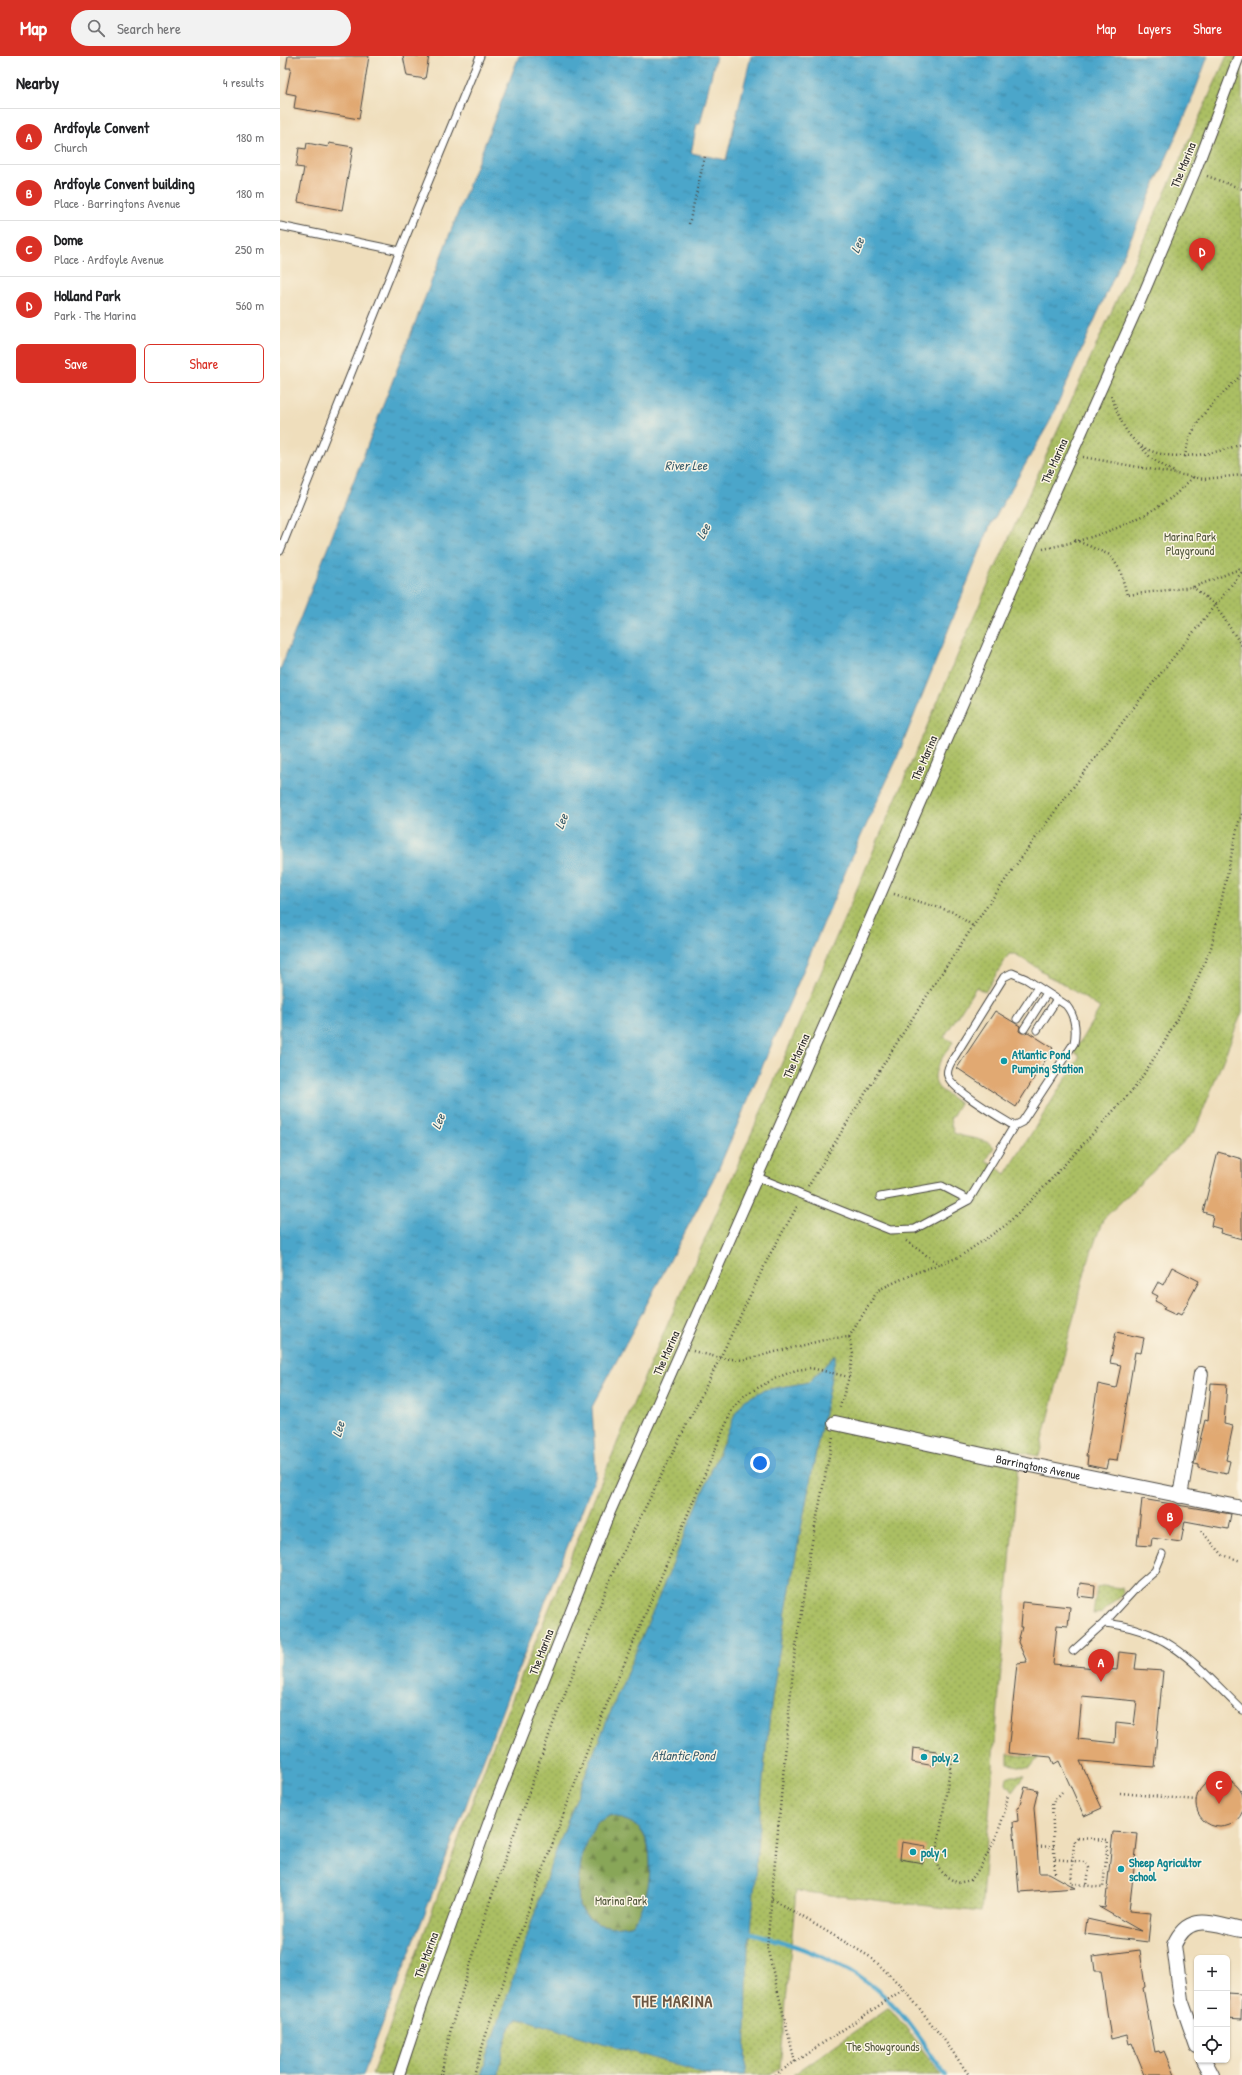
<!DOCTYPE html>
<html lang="en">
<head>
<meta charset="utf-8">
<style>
	body { margin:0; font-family:"Patrick Hand",sans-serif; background:#f2f2f2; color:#202124 }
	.controls { position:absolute; right:12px; bottom:12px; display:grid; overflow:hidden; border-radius:6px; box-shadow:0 1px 3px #0004 }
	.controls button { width:36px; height:36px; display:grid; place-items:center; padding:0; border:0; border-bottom:1px solid #e0e0e0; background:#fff; color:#202124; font:20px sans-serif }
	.you { position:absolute; left:480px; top:1407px; width:14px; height:14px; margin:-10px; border:3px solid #fff; border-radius:50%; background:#1a73e8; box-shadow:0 0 0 6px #1a73e833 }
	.badge { display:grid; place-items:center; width:26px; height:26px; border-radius:50%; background:#d93025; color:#fff; font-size:13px; font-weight:700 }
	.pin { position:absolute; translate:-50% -33px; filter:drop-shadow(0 1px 2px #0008) }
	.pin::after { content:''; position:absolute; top:21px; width:14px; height:12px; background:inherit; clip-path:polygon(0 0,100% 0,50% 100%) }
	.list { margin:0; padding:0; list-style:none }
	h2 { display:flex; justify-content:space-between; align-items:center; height:52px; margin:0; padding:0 16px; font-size:17px }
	h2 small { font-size:13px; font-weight:400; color:#757577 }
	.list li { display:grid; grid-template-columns:26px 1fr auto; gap:12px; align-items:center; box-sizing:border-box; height:56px; padding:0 16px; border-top:1px solid #e0e0e0 }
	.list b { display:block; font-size:15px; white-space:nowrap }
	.list p { margin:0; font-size:13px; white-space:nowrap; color:#757577 }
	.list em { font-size:13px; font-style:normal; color:#757577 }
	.actions { display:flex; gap:8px; padding:12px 16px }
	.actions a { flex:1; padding:9px 0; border:1px solid #d93025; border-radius:6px; text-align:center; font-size:14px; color:#d93025 }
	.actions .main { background:#d93025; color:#fff }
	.icon { flex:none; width:22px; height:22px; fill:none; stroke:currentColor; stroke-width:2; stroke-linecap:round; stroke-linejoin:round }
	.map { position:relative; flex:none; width:962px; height:2019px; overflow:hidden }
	header { display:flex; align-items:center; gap:24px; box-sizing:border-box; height:56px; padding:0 20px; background:#d93025; color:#fff }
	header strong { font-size:19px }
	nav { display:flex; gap:22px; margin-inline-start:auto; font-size:14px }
	.search { width:280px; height:36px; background:#f2f2f2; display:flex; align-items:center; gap:10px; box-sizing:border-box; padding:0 14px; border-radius:22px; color:#757577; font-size:15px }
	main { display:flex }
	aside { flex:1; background:#fff }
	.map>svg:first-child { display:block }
	.green { fill:url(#green-dots); stroke:#6b7547; fill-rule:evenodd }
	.forest { fill:url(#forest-firs); stroke:#5a6842 }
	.water { fill:url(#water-ripples); stroke:#3c687a; fill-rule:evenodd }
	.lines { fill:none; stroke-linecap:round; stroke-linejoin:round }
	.stream { stroke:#4ca6ca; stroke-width:4.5 }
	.building { fill:#e1a972; fill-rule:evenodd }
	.service-casing { stroke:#484641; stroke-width:9 }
	.pedestrian-casing { stroke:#484641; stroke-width:12 }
	.minor-casing { stroke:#484641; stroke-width:16 }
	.path { stroke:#484641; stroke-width:2.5; stroke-dasharray:1 3; stroke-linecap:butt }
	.service { stroke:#fff; stroke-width:7 }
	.pedestrian { stroke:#fff; stroke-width:10 }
	.minor { stroke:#fff; stroke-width:14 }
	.culture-dot { fill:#0f9aa8; stroke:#fcf5e5; stroke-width:1.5 }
	.labels { text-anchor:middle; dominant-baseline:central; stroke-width:3; stroke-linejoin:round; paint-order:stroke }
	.street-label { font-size:12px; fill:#2b2b2b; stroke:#fcf5e5 }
	.park-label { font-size:12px; fill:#51573c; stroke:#fcf5e5 }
	.culture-label { font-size:12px; font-weight:bold; fill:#0d838f; stroke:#fcf5e5; text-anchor:start }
	.water-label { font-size:13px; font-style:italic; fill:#385c6b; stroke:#fcf5e5 }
	.district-label { font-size:16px; font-weight:bold; letter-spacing:1px; fill:#6b5744; stroke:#fcf5e5 }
</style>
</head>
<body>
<header>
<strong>Map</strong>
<div class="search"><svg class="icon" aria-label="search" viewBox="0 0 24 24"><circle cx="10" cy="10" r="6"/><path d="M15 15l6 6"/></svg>Search here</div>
<nav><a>Map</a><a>Layers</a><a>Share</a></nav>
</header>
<main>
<aside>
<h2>Nearby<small>4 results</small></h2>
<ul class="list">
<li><span class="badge">A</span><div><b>Ardfoyle Convent</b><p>Church</p></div><em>180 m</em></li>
<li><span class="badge">B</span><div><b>Ardfoyle Convent building</b><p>Place · Barringtons Avenue</p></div><em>180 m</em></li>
<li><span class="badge">C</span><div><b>Dome</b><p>Place · Ardfoyle Avenue</p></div><em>250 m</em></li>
<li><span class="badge">D</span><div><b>Holland Park</b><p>Park · The Marina</p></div><em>560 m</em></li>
</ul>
<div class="actions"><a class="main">Save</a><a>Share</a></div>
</aside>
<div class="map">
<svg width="962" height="2019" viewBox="0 0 962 2019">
	<defs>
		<pattern id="green-dots" width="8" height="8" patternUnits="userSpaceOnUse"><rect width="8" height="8" fill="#abbf63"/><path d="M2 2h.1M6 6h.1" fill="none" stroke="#8b9b52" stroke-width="1.8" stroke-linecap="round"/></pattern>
		<pattern id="forest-firs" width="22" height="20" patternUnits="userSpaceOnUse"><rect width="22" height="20" fill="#88a659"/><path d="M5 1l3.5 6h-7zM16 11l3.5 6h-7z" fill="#6f874a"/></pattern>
		<pattern id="water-ripples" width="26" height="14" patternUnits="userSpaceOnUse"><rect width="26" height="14" fill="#4ca6ca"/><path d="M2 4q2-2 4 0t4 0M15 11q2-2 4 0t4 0" fill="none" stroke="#3f87a4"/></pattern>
	</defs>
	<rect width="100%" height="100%" fill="#fcf5e5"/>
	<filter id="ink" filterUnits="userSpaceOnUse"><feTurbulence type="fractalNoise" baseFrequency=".025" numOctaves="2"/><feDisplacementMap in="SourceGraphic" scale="8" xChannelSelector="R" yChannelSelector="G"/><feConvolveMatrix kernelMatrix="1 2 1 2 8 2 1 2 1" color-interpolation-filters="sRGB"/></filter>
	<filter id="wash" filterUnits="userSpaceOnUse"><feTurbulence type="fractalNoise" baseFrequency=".012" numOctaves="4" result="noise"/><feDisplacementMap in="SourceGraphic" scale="16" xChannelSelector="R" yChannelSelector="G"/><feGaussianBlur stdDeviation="0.9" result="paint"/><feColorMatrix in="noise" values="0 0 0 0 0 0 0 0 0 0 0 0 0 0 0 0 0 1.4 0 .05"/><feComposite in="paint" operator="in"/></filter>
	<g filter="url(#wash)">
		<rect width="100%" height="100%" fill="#efdebc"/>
		<path class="green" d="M947,0H962V956L915,1075L823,1163L806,1211L759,1400L739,1396L701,1856L516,1835L500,2013L490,2019H92L212,1692L361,1329L483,1051L710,524ZM729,898H735L767,918V921L777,924L820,952L794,996L800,1000L726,1118L706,1105L714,1091C701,1080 690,1084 674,1077L670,1064L680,1047C674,1043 667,1039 661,1034C645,1021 665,998 673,986L664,981L696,931L705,936Z
			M822,1530L842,1532L843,1537L822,1557L813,1558L817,1531Z
			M728,1698L758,1702L750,1712L728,1708Z
			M729,1720H744L732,1736L726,1728L727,1721Z
			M609,1951L662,2019H513Z"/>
		<path class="forest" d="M331,1759C338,1762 348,1764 354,1768C377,1784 371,1829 363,1851C360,1857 355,1863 351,1869L332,1871L318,1868L307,1861L299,1851L298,1829L302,1798L316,1766Z"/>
		<path class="water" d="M239,0H436L420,68H417L411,97L446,104L471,0H928L909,51L769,367L710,470L615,707L577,789L438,1114L312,1351L316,1419L230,1634L83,2019H0V614Z
			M556,1298C533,1410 510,1522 493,1636C482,1716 477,1797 471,1877L468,1889L465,2019H429L239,1962C225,1970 221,2003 219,2019H201L270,1811L316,1691L456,1356L465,1344L484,1334L529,1326ZM331,1759C338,1762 347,1764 354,1768C377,1782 371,1830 362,1851C360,1858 355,1864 351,1869L332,1871L318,1868L307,1861L299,1851L298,1829L302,1798L316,1767Z"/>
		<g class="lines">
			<path class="stream" d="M471,1877C525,1891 579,1911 617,1953C635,1973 649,1997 666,2019"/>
		</g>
		<g id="blocks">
			<path class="building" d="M8,0H89L79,63L14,52L16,39L6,37L11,12H6Z
				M123,0H149L145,23L127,20Z
				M27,87L48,91L49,87L73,91L62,154L18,146L24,112L16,111L19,92L26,93Z
				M715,955L740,970L739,975L742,977L748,976L773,992L736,1051L677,1012Z
				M938,1096L962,1103V1183L940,1177L941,1173L931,1170L933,1159L923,1156Z
				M892,1211L919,1225L901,1259L897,1257L896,1259L883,1253L885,1250L875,1245L878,1240L872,1237L878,1226L883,1229Z
				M836,1276L864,1282L861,1297L855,1296L837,1405L828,1404L826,1413L807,1409L808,1400H806L818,1328L836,1332L841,1309L830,1307Z
				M931,1327L947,1328L944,1368L953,1370L946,1404L950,1405L947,1418L918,1412V1409L914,1408L925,1364L928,1365Z
				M862,1443L951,1458L948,1473L905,1465L901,1486L872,1482L871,1490L857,1489Z
				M800,1527L815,1529L814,1542L798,1540Z
				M742,1546L790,1551L788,1570L777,1569L773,1608L837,1614L839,1596L857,1598L855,1613L883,1615L874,1711L800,1705L822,1752L804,1760L779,1705L774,1708L771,1701L728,1697L737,1607L747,1606L738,1586L742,1571H740ZM802,1640L857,1645L854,1669L836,1667L835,1687L798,1683Z
				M633,1692L657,1695L655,1710L632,1706Z
				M916 1747a24 24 0 1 1 48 0a24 24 0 1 1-48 0Z
				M745,1731L758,1734L754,1751L759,1817H769L796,1832L739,1836L733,1766L738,1765L737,1752L739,1751Z
				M833,1776L858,1778L849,1855L871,1857L868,1886L805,1878L807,1863L861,1875L819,1851L825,1852Z
				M622,1786L646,1790L643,1807L620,1803Z
				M860,1894L865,1931L863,1932L875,1996L879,1995L880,1997L885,1995L895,2019H865L852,1987L849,1988L847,1979L831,1983L821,1915H815L813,1900Z
				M947,1937L962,1938L961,1963L947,1962Z"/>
		</g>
	</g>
	<g filter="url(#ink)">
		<use href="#blocks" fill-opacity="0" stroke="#484641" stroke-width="1"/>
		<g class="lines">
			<defs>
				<path id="service" d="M0,170L120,195
					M0,495L120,195L200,0
					M737,963L758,931
					M744,973L767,937
					M757,974L777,943
					M477,1121L610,1174L635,1173L689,1144L734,1070L742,1066L794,987C797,972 795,960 786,949L746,923L732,917L724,921L673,1003C670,1008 666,1014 668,1020C672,1034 721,1062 734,1070
					M600,1141L662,1130L689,1144
					M824,1567C890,1573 917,1610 962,1654
					M793,1595L824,1567L859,1529L875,1515L882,1498"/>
				<path id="pedestrian" d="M119,2019L146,1938L217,1743L329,1458L553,949L742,510L857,253L915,116L959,0"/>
				<g id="minor">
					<path id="s1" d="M555,1367L712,1401L962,1452"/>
					<path d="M900,1440L921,1318"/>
					<path d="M917,1990L901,1944L894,1889C909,1854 934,1869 962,1874"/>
					<path d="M924,2004L932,2019"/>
				</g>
			</defs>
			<use href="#service" class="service-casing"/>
			<use href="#pedestrian" class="pedestrian-casing"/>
			<use href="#minor" class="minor-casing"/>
			<path class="path" d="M927,120L962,133
				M409,168L425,100
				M831,340C837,354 841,369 851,381C877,411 931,399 962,388
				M858,388L872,403L896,417
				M803,401L924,423L962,419
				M905,401C910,364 938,343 962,318
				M795,484L830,499L840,514L847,539L913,531L935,549L962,590
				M763,493C807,484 851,471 888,444C897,438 905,429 913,421
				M914,531L962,512
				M614,838L673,856L693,870
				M528,1131C582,1042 636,954 694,869C778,747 869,630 962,516
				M626,1185L659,1208
				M569,1281L598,1234L635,1217L679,1201L726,1169L766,1129L856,1030L885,985L910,939L931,892L958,769L962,758
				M413,1295L440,1302L463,1304L552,1282L569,1281L573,1298L569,1321
				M921,1475L943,1499L961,1505
				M672,1699L656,1803L658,1812L667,1821L678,1827L691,1824C710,1798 723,1770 728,1739
				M840,1737L916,1744
				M798,1782L828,1784L823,1832L791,1827L794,1786Z
				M757,1791L774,1790
				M775,1803L804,1806L809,1812L807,1829
				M775,1817L772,1747L782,1736
				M492,1843L592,1902L624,1933
				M515,2006L487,1891L514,1603L531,1491L553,1380
				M161,2019L171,1972L208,1851L273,1668L334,1514L440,1302L489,1200L518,1149
				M194,2019L210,1965L256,1832L307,1695L452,1354L463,1340L494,1323L516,1314L531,1312L569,1321L559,1354
				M495,2019L624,1933L665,1985L689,2019"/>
			<use href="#service" class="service"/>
			<use href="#pedestrian" class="pedestrian"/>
			<use href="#minor" class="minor"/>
		</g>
	</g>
	<g class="culture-dot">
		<circle cx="724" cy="1005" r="4"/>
		<circle cx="644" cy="1701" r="4"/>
		<circle cx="633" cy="1796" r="4"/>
		<circle cx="841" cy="1813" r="4"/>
	</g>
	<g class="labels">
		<g class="street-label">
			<text transform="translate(903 109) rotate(-68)">The Marina</text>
			<text transform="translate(774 405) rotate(-66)">The Marina</text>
			<text transform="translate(644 702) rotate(-67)">The Marina</text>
			<text transform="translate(516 1000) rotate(-66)">The Marina</text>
			<text transform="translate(386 1297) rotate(-66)">The Marina</text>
			<text stroke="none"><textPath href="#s1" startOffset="208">Barringtons Avenue</textPath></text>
			<text transform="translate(261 1596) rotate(-69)">The Marina</text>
			<text transform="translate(146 1899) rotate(-70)">The Marina</text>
		</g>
		<g class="park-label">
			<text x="910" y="480">Marina Park<tspan x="910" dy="14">Playground</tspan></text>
			<text x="341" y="1844">Marina Park</text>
			<text x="603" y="1990">The Showgrounds</text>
		</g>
		<g class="culture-label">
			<text x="732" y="998">Atlantic Pond<tspan x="732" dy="14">Pumping Station</tspan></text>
			<text x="652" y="1701">poly 2</text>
			<text x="641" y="1796">poly 1</text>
			<text x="849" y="1806">Sheep Agricultor<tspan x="849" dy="14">school</tspan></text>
		</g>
		<g class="water-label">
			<text transform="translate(577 189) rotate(-66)">Lee</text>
			<text x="406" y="409">River Lee</text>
			<text transform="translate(423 475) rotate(-62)">Lee</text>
			<text transform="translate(281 765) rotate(-68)">Lee</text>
			<text transform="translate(158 1065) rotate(-68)">Lee</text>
			<text transform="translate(58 1373) rotate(-74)">Lee</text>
			<text x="403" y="1699">Atlantic Pond</text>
		</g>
		<g class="district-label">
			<text x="393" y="1945">THE MARINA</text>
		</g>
	</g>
</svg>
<div class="controls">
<button>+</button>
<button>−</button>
<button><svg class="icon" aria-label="locate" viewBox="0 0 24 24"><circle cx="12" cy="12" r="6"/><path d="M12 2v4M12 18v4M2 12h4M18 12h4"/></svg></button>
</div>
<div class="you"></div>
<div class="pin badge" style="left:821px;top:1626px">A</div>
<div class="pin badge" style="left:890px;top:1480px">B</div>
<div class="pin badge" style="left:939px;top:1748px">C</div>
<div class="pin badge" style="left:922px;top:215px">D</div>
</div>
</main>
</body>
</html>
